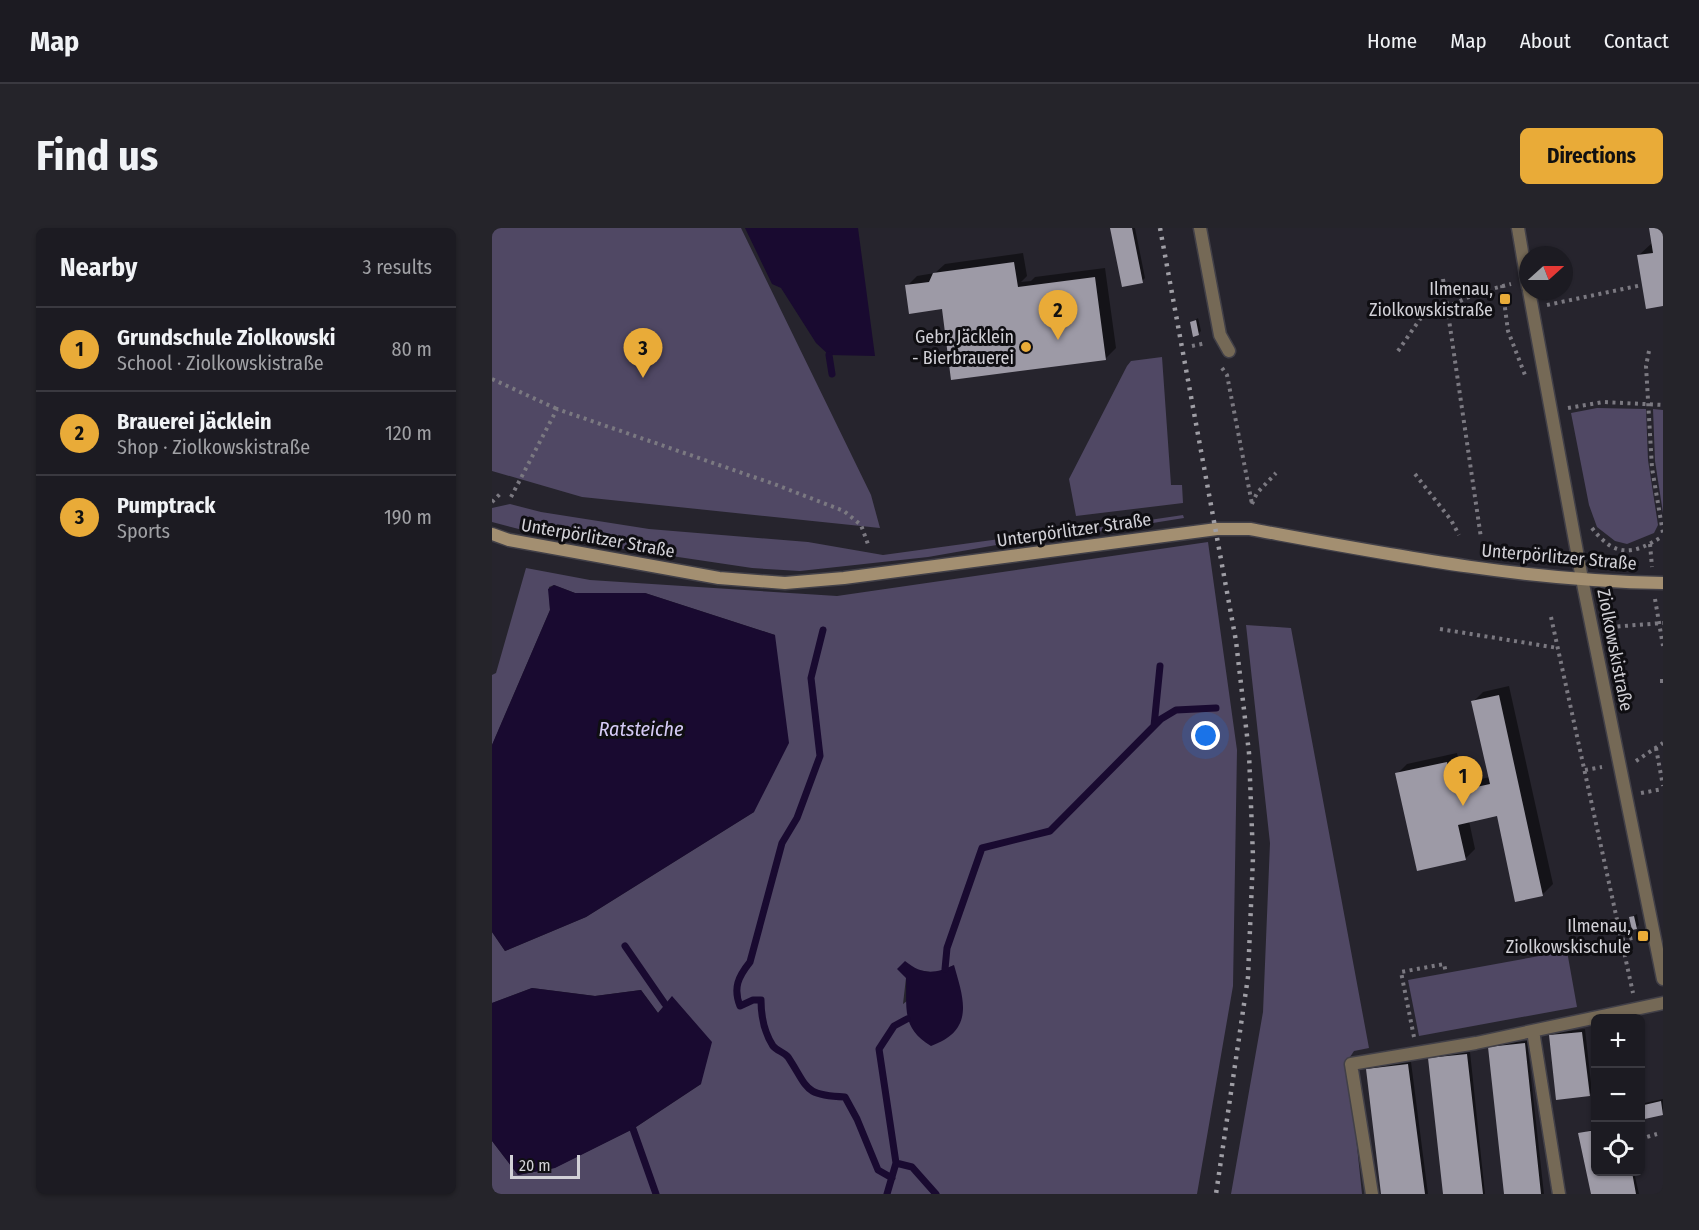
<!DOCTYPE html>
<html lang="en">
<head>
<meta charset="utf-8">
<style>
	body { margin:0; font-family:"Fira Sans Condensed",sans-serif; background:#25242a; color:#f1f3f6 }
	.controls { position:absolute; right:18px; bottom:18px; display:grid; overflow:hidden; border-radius:9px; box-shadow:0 2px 4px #0004 }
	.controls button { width:54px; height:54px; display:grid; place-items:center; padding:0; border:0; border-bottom:2px solid #3a3940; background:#1c1b22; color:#f1f3f6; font:30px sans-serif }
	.compass { position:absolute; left:1027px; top:18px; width:54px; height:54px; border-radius:50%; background:#1c1b22; box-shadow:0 2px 4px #0004; rotate:69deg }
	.scale { position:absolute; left:18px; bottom:15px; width:70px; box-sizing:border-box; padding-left:6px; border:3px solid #d2d1d7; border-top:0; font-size:16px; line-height:21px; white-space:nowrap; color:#d2d1d7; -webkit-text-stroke:4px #0f0e12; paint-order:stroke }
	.you { position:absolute; left:714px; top:508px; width:21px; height:21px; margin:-15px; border:4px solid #fff; border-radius:50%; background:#1a73e8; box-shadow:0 0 0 9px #1a73e833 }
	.badge { display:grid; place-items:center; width:39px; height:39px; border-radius:50%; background:#e9ab38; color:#111; font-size:20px; font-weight:700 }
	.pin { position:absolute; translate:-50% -50px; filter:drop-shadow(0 2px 3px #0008) }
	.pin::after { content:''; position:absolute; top:32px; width:21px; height:18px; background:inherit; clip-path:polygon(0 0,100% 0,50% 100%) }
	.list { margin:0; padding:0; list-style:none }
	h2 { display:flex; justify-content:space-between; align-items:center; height:78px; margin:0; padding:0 24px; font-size:26px }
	h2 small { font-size:20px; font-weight:400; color:#a0a1a5 }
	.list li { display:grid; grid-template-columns:39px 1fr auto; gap:18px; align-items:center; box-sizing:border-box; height:84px; padding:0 24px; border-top:2px solid #3a3940 }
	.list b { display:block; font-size:22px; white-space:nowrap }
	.list p { margin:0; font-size:20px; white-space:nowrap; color:#a0a1a5 }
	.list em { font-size:20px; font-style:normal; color:#a0a1a5 }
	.icon { flex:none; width:33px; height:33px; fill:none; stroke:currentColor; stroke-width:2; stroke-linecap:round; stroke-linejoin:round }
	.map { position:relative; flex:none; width:1171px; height:966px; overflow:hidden; border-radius:9px }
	header { display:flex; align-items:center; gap:36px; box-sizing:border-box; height:84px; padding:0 30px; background:#1c1b22; border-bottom:2px solid #3a3940 }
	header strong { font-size:28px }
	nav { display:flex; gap:33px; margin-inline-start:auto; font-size:21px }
	.intro { display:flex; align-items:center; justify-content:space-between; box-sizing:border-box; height:144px; padding:0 36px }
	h1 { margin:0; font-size:42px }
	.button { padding:15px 27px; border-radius:9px; background:#e9ab38; color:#111; font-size:21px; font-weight:700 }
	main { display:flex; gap:36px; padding:0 36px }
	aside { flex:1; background:#1c1b22; border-radius:9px; box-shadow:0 2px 4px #0004 }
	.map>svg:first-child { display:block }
	.green { fill:#504864; fill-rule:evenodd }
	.water { fill:#190a30 }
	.shadow { fill:#0007 }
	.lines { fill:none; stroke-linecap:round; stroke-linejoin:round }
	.stream { stroke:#190a30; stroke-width:7 }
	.building { fill:#9d9aa6 }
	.lane-casing { stroke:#424048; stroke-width:15 }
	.street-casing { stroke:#424048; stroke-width:15 }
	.secondary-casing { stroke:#424048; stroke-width:15 }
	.path { stroke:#7b7981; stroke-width:4; stroke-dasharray:3 4.5; stroke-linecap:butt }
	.lane { stroke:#756956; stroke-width:12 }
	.street { stroke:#756956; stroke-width:12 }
	.secondary { stroke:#a38f71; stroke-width:12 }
	.rail { stroke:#9f9ea5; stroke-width:4.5; stroke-dasharray:3 6; stroke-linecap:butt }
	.poi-dot { fill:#e9ab38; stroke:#0f0e12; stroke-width:2 }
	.labels { text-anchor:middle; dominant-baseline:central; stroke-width:6; stroke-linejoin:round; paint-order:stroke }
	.poi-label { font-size:18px; fill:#d2d1d7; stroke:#0f0e12; text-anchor:end }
	.street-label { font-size:18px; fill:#d2d1d7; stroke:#0f0e12 }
	.water-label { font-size:20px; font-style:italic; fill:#d5caf5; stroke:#0f0e12 }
</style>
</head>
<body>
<header>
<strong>Map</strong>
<nav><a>Home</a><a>Map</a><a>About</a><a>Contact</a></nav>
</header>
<div class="intro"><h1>Find us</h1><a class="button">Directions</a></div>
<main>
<aside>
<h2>Nearby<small>3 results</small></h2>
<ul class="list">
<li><span class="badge">1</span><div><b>Grundschule Ziolkowski</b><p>School · Ziolkowskistraße</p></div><em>80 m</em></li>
<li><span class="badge">2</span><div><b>Brauerei Jäcklein</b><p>Shop · Ziolkowskistraße</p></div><em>120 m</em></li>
<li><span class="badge">3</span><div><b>Pumptrack</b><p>Sports</p></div><em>190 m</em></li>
</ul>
</aside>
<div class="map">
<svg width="1171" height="966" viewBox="0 0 1171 966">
	<rect width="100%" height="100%" fill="#26242d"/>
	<path class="green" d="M0,0H249L379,267L388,300L90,269L0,243Z
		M670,129L679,257H690L691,275L584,288L577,251L635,138L639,133Z
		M1105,180L1154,181L1156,232L1166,297L1162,305L1135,316L1123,313L1105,299L1097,277L1079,185Z
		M1161,181L1171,182V285L1163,233Z
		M18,276L49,284L157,301L316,314L391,327L544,306L551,309L436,329L308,343L260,340L119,319L58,309L0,294V280Z
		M691,287L692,290L598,305L590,302Z
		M716,314L745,522L741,758L705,966H0V913L26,947L62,940L141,901L209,856L180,769L166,785L149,762L103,768L40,760L0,775V704L13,723L94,689L262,584L283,407L153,365H83L62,357L57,359L58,382L0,517V447L4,445L34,340L98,352L345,368ZM462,737L411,776L414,750L425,742L445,745Z
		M754,397L799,400L877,820L862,823L856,832L870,966H739L771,784L778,615Z
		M1075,723L1085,779L927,808L916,752Z"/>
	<path class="water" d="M253,0H366L383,128L337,127L324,115L289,60L280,56Z
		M62,357L83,365H153L283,407L297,515L262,584L94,689L13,723L0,704V517L58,382L56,361Z
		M413,733C430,747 443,746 462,737C472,772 483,802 439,818C409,800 415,780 414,750L405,741Z
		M40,760L103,768L149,762L166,785L180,768L220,814L209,856L141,901L63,940L26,947L0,913V775Z"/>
	<path class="shadow" d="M620,0H643L653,50L650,53Z
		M1158,0H1171V77L1155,79L1146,28L1160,15Z
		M531,25L535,48L529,54L539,53L543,49L613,40L624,120L614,130L452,79L415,58L425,48L443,45L453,36Z
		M706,90L709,103L706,106L700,94Z
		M1017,458L1061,656L1051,666L1025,672L1006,587L977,593L983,621L973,631L905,546L915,536L965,525L971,555L998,549L981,474L991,464Z
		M1145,686L1147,697L1144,700L1139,689Z
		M1093,801L1100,864L1097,867L1058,808L1061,805Z
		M1035,813L1052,966H1013L997,820L1000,817Z
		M978,824L993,966H952L937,831L940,828Z
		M919,834L936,966H891L875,842L878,839Z
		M1171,871V886L1148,891V876Z
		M1104,900V944H1142L1147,966H1101L1088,906Z"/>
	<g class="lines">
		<path class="stream" d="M337,127L340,146
			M331,402L319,450L328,528L305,590L290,615L258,734C246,749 241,760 248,778L261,772H269C269,788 272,804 281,818C285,823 292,824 296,829C317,861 311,867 353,869L365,891L386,942L400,950
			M662,498L668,438
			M133,718L173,776
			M453,741L455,720L490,620L558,603L669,491L684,482L724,480
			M141,901L164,966
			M404,935L420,939L444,966
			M395,966L404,935L387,821L402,798L415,791"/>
	</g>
	<path class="building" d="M618,0H640L651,55L630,59Z
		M1157,0H1171V78L1154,81L1145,27L1161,25Z
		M522,34L526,59L603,49L614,132L459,152L450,81L417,86L413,57L437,54L441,45Z
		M704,92L707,107L701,109L698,94Z
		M1007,467L1051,668L1023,674L1005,588L966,597L974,632L925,643L903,545L955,534L961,564L998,556L979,473Z
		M1142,688L1145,701L1140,702L1137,689Z
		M1090,804L1098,868L1064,872L1057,807Z
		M1033,815L1049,966H1012L996,819Z
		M975,826L991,966H951L936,830Z
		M916,836L933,966H889L874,841Z
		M1169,873L1171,887L1148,892V878Z
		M1104,902V944H1140L1144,966H1099L1086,905Z"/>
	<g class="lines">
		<defs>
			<path id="lane" d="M1041,803L1067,966
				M880,966L859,836L984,815L1171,775"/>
			<path id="street" d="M708,0L728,107L737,123
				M1026,0L1036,59
				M1037,63L1090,351L1171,751"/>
			<path id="secondary" d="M0,306L17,312L227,350L293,355L352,350L725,301H758C894,326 1031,353 1171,355"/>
		</defs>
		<use href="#lane" class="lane-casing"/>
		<use href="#street" class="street-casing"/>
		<use href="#secondary" class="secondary-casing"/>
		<path class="path" d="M951,51L989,310
			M1010,57L1016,103L1033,147
			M1055,77L1150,57
			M700,118L714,115
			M906,123L928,91L988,64L1019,56
			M1157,123L1154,138L1160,240L1171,305
			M730,140L735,147L760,276
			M0,151L65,181
			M1076,180L1111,174L1171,177
			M923,246L959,292L967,307
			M19,269L65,181L282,256L352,283L369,297L377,319
			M0,274L8,266
			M760,276L765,265L784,245
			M1100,300C1123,330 1141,327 1171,308
			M1158,316L1160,339
			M1163,371L1171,418
			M1059,389L1141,765
			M1118,399L1171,395
			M948,401L1066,420
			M1168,453H1171
			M1164,520L1171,558
			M1144,533L1171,515
			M1093,542L1110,539
			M1149,565L1171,561
			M1130,712L1145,709
			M922,809L909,744L952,736L954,745
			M1148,911L1165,906"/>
		<use href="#lane" class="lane"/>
		<use href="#street" class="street"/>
		<use href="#secondary" class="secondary"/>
		<path class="rail" d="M668,0L744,413L757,525L761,629L756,749L724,966"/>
	</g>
	<g class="poi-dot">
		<rect x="1007" y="65" width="12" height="12" rx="3"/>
		<circle cx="534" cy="119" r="6"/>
		<rect x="1145" y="702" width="12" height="12" rx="3"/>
	</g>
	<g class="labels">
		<g class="poi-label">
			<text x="1001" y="61">Ilmenau,<tspan x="1001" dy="21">Ziolkowskistraße</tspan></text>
			<text x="522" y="109">Gebr. Jäcklein<tspan x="522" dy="21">- Bierbrauerei</tspan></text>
			<text x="1139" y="698">Ilmenau,<tspan x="1139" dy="21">Ziolkowskischule</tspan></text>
		</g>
		<g class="street-label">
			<text transform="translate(582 302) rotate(-8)">Unterpörlitzer Straße</text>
			<text transform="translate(106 310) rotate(10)">Unterpörlitzer Straße</text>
			<text transform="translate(1067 329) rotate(5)">Unterpörlitzer Straße</text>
			<text transform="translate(1123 422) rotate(79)">Ziolkowskistraße</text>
		</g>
		<g class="water-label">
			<text x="149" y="501">Ratsteiche</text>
		</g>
	</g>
</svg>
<div class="controls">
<button>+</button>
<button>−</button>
<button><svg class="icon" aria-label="locate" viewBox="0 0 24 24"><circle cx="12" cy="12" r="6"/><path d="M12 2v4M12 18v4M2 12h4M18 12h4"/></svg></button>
</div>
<svg class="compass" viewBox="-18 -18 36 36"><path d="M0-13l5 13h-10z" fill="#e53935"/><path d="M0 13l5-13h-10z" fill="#a0a1a5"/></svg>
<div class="scale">20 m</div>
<div class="you"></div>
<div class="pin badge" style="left:971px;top:578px">1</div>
<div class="pin badge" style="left:566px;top:112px">2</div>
<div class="pin badge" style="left:151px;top:150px">3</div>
</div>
</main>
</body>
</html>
